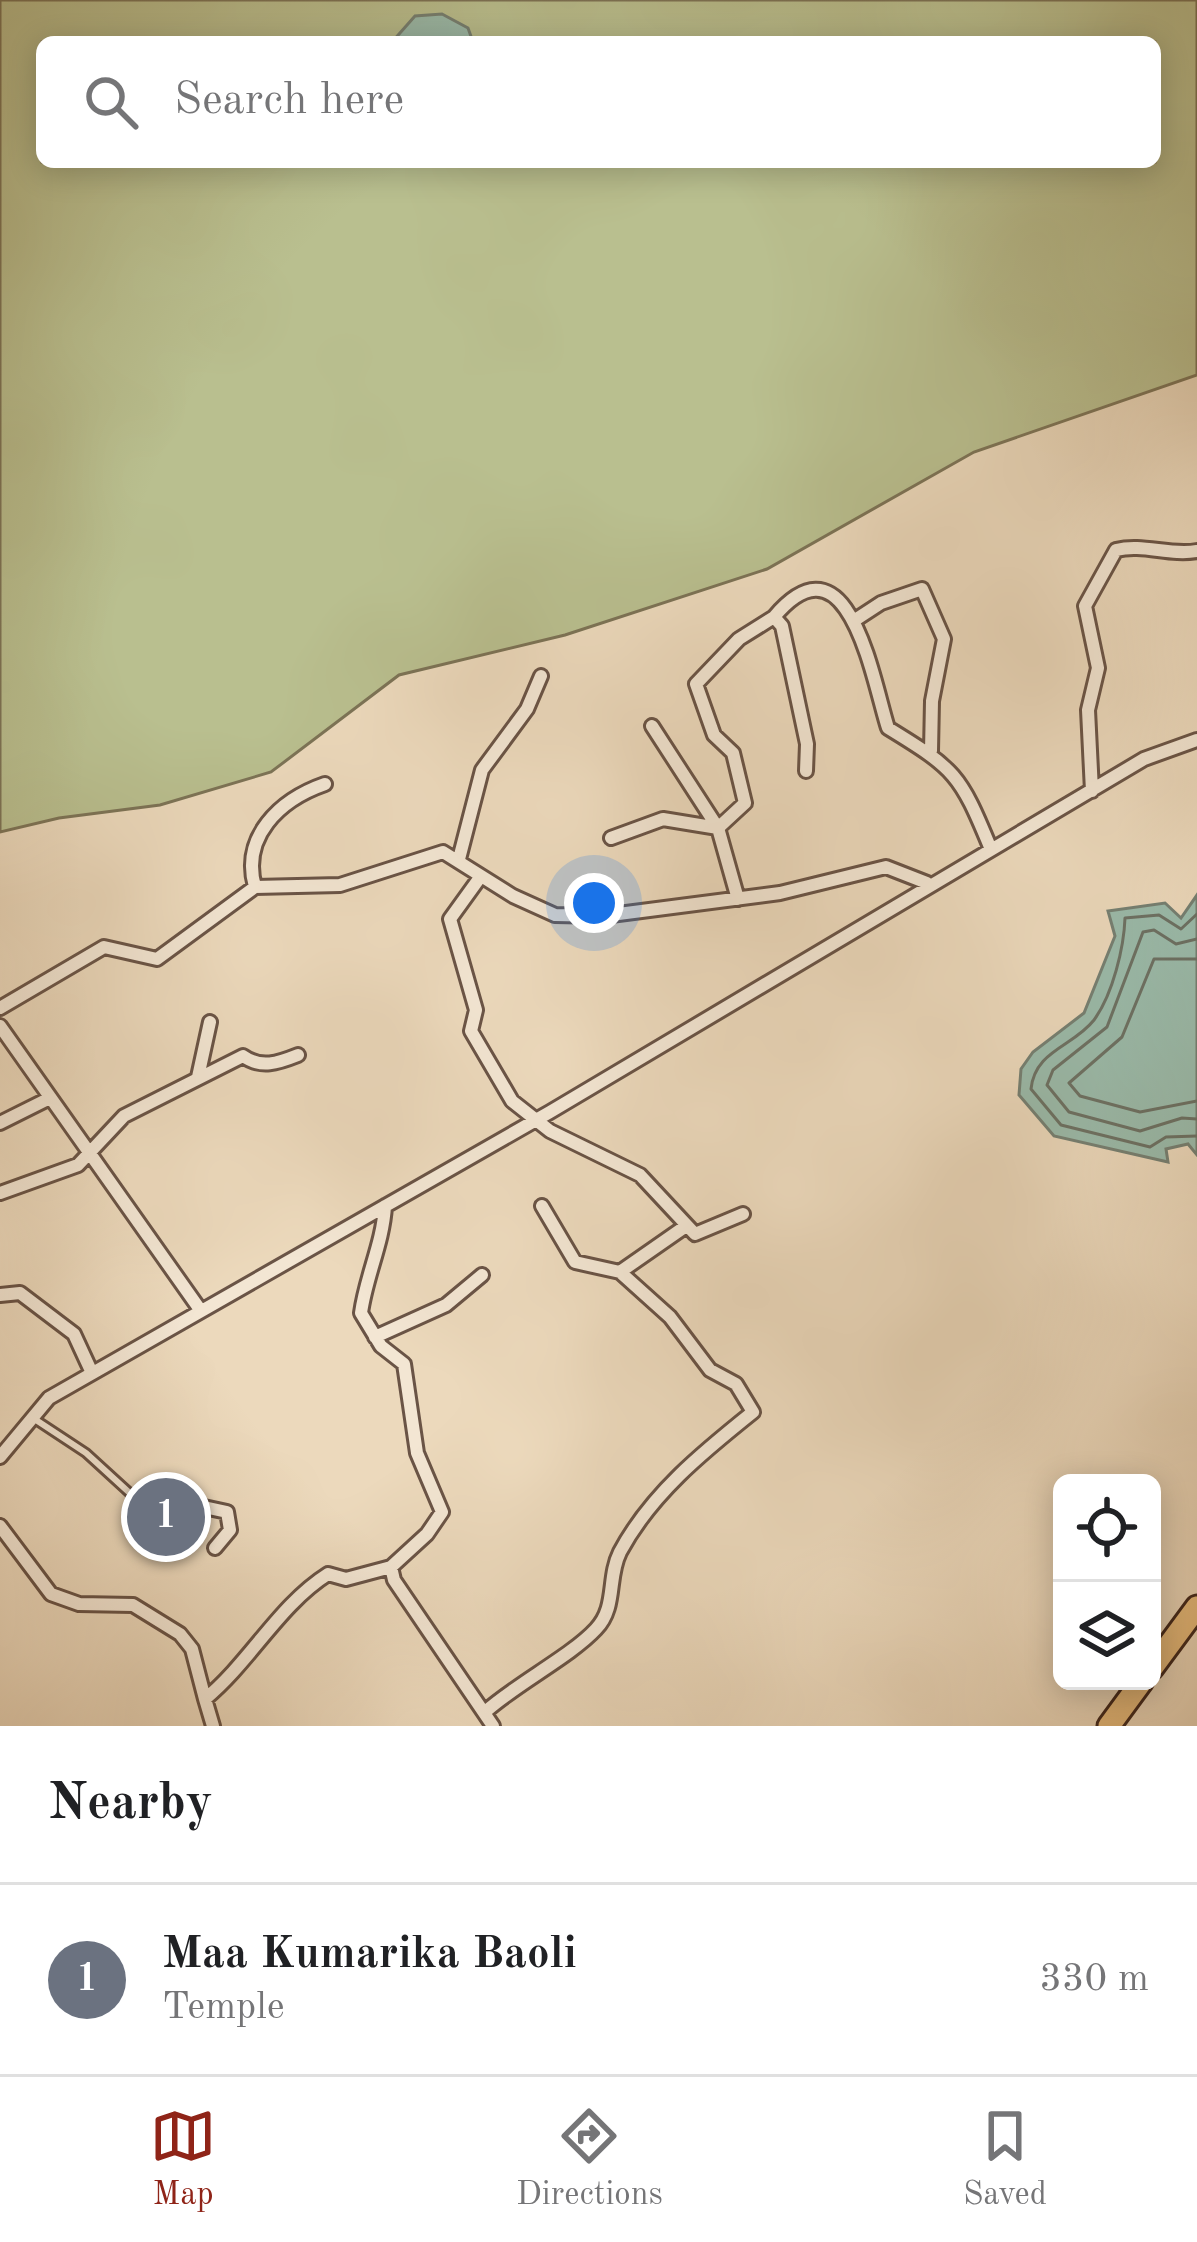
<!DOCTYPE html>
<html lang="en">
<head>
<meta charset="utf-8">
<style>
	body { margin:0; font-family:"Old Standard TT",serif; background:#f2f2f2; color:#202124 }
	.controls { position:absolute; right:36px; bottom:36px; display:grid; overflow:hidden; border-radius:18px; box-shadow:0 6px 30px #0003 }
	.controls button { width:108px; height:108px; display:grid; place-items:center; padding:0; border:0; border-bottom:3px solid #e0e0e0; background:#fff; color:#202124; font:60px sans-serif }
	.you { position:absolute; left:594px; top:903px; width:42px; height:42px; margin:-30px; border:9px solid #fff; border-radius:50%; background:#1a73e8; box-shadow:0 0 0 18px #1a73e833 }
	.badge { display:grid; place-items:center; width:78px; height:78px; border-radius:50%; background:#8f2418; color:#fff; font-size:39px; font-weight:700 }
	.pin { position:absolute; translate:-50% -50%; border:6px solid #fff; box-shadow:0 3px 12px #0006 }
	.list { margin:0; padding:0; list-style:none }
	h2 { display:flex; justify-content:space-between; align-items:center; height:156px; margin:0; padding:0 48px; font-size:51px }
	h2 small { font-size:39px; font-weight:400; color:#757577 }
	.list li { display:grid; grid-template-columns:78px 1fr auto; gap:36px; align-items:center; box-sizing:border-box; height:192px; padding:0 48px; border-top:3px solid #e0e0e0 }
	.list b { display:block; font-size:45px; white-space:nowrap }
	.list p { margin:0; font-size:39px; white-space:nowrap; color:#757577 }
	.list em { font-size:39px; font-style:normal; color:#757577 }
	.icon { flex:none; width:66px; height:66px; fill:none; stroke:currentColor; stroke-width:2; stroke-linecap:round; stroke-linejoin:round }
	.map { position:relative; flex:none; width:1197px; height:1726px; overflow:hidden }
	.search { position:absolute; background:#fff; box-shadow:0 6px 30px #0003; left:36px; right:36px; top:36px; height:132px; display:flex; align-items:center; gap:30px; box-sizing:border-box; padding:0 42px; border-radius:18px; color:#757577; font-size:45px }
	.sheet { height:348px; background:#fff }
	nav { display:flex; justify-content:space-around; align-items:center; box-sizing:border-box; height:168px; border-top:3px solid #e0e0e0; background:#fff; font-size:33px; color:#757577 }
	nav a { display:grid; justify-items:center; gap:6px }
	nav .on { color:#8f2418 }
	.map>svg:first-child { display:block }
	.green { fill:#b9bf8f; stroke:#7c7356; stroke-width:3; fill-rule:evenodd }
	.water { fill:#9abbab; stroke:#758073; stroke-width:3 }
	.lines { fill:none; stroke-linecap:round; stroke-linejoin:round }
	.shore { stroke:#6c7164; stroke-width:3 }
	.service-casing { stroke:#6a5446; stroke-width:12 }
	.minor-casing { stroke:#6a5446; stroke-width:18 }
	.trunk-casing { stroke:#3e271e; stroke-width:27 }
	.service { stroke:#f3e6d3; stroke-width:6 }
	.minor { stroke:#f3e6d3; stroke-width:12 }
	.trunk { stroke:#e6bc7e; stroke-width:21 }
</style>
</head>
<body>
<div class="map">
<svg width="1197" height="1726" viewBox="0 0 1197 1726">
	<rect width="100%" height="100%" fill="#ecd9bc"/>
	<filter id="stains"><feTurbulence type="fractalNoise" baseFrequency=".00167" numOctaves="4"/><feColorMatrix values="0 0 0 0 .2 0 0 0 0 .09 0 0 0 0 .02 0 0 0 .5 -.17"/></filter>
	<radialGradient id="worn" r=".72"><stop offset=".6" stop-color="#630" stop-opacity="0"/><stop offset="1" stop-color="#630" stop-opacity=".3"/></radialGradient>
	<path class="green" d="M0,0H1197V375L974,452L767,569L565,635L399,675L271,772L160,805L59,818L0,832ZM42,42H1155V162H42Z"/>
	<path class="water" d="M442,14L468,28L473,42H392L415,16Z
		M1197,895V1155L1188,1144L1166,1149L1168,1162L1054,1136L1019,1095L1021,1069L1033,1052L1084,1013L1115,936L1108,911L1165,903L1181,918Z"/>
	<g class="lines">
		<path class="shore" d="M1197,914L1181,929L1159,915L1125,918C1124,947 1113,994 1094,1020C1073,1047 1035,1050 1031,1089L1061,1125L1150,1147L1166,1137L1197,1136
			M1197,939L1176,944L1154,930L1143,932L1107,1027L1053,1070L1047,1085L1069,1112L1140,1131L1182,1118L1197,1119
			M1197,959H1154L1122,1037L1069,1083L1080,1096L1140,1112L1197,1101"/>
		<defs>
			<path id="service" d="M36,1420L86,1453L133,1496"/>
			<path id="minor" d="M774,617C849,528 873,682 888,728C955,769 960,774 990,847
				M855,620L881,603L922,589L944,639L932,701L931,751
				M652,726L718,828L738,899
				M1092,791L1088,710L1098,668L1085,606L1116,550C1143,543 1169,556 1197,551
				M611,838L663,819L718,828L745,803L733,753L714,735L696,684L739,639L774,617L782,626L807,744L806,771
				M459,859L482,770L527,709L541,676
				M481,876L450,919L476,1010L471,1031L512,1101L550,1131L640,1175L695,1234L743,1214
				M255,887C241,837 279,800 325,784
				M0,1008L104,947L157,959L255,887L340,885L443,852L513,896L555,915L603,916L780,893L886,867L927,883
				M0,1026L201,1311
				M198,1077L210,1022
				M0,1123L50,1098
				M0,1193L78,1165L124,1116L243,1056C261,1069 278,1063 298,1055
				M385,1206C383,1243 366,1276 361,1313L381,1346L404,1364L417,1453L442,1512L427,1534L391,1567L394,1580L493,1726
				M542,1206L575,1262L620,1272L686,1226
				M0,1295L20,1293L74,1334L92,1373
				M375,1337L446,1305L482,1275
				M0,1457L49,1398L550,1112L1144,759L1197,740
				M136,1498L161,1487L190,1504L227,1512L230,1530L215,1548
				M0,1526L51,1594L79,1604L133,1605L180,1634L192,1649L205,1699
				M485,1712C516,1684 571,1656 596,1629C617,1607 607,1578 620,1552C651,1494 703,1452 753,1412L736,1384L710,1370L670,1317L620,1272
				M213,1726L205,1699C250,1662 279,1605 328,1574L346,1579L391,1567"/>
			<path id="trunk" d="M1152,1668L1197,1607
				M1109,1726L1142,1681"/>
		</defs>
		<use href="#service" class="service-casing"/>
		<use href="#minor" class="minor-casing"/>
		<use href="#trunk" class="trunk-casing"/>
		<use href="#service" class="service"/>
		<use href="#minor" class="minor"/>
		<use href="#trunk" class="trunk"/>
	</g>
	<rect width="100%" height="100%" filter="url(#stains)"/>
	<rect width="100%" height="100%" fill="url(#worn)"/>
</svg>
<div class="controls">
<button><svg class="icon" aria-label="locate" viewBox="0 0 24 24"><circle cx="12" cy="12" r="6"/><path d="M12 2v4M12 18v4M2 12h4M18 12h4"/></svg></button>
<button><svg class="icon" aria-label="layers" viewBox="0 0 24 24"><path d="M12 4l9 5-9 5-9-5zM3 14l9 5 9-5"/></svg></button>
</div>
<div class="you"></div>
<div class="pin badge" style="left:166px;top:1517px;background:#6b7280">1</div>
<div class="search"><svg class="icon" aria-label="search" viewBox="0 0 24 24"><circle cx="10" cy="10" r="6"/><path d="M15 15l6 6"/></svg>Search here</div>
</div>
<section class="sheet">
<h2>Nearby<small></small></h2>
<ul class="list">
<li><span class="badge" style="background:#6b7280">1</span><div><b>Maa Kumarika Baoli</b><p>Temple</p></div><em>330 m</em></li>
</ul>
</section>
<nav>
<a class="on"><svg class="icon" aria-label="map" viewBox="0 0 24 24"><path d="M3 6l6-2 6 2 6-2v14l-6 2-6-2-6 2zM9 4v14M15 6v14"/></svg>Map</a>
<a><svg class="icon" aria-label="directions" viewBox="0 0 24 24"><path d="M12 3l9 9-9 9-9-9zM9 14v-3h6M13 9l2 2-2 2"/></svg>Directions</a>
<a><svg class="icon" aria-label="saved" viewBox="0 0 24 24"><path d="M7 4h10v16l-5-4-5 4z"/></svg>Saved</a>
</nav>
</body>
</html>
